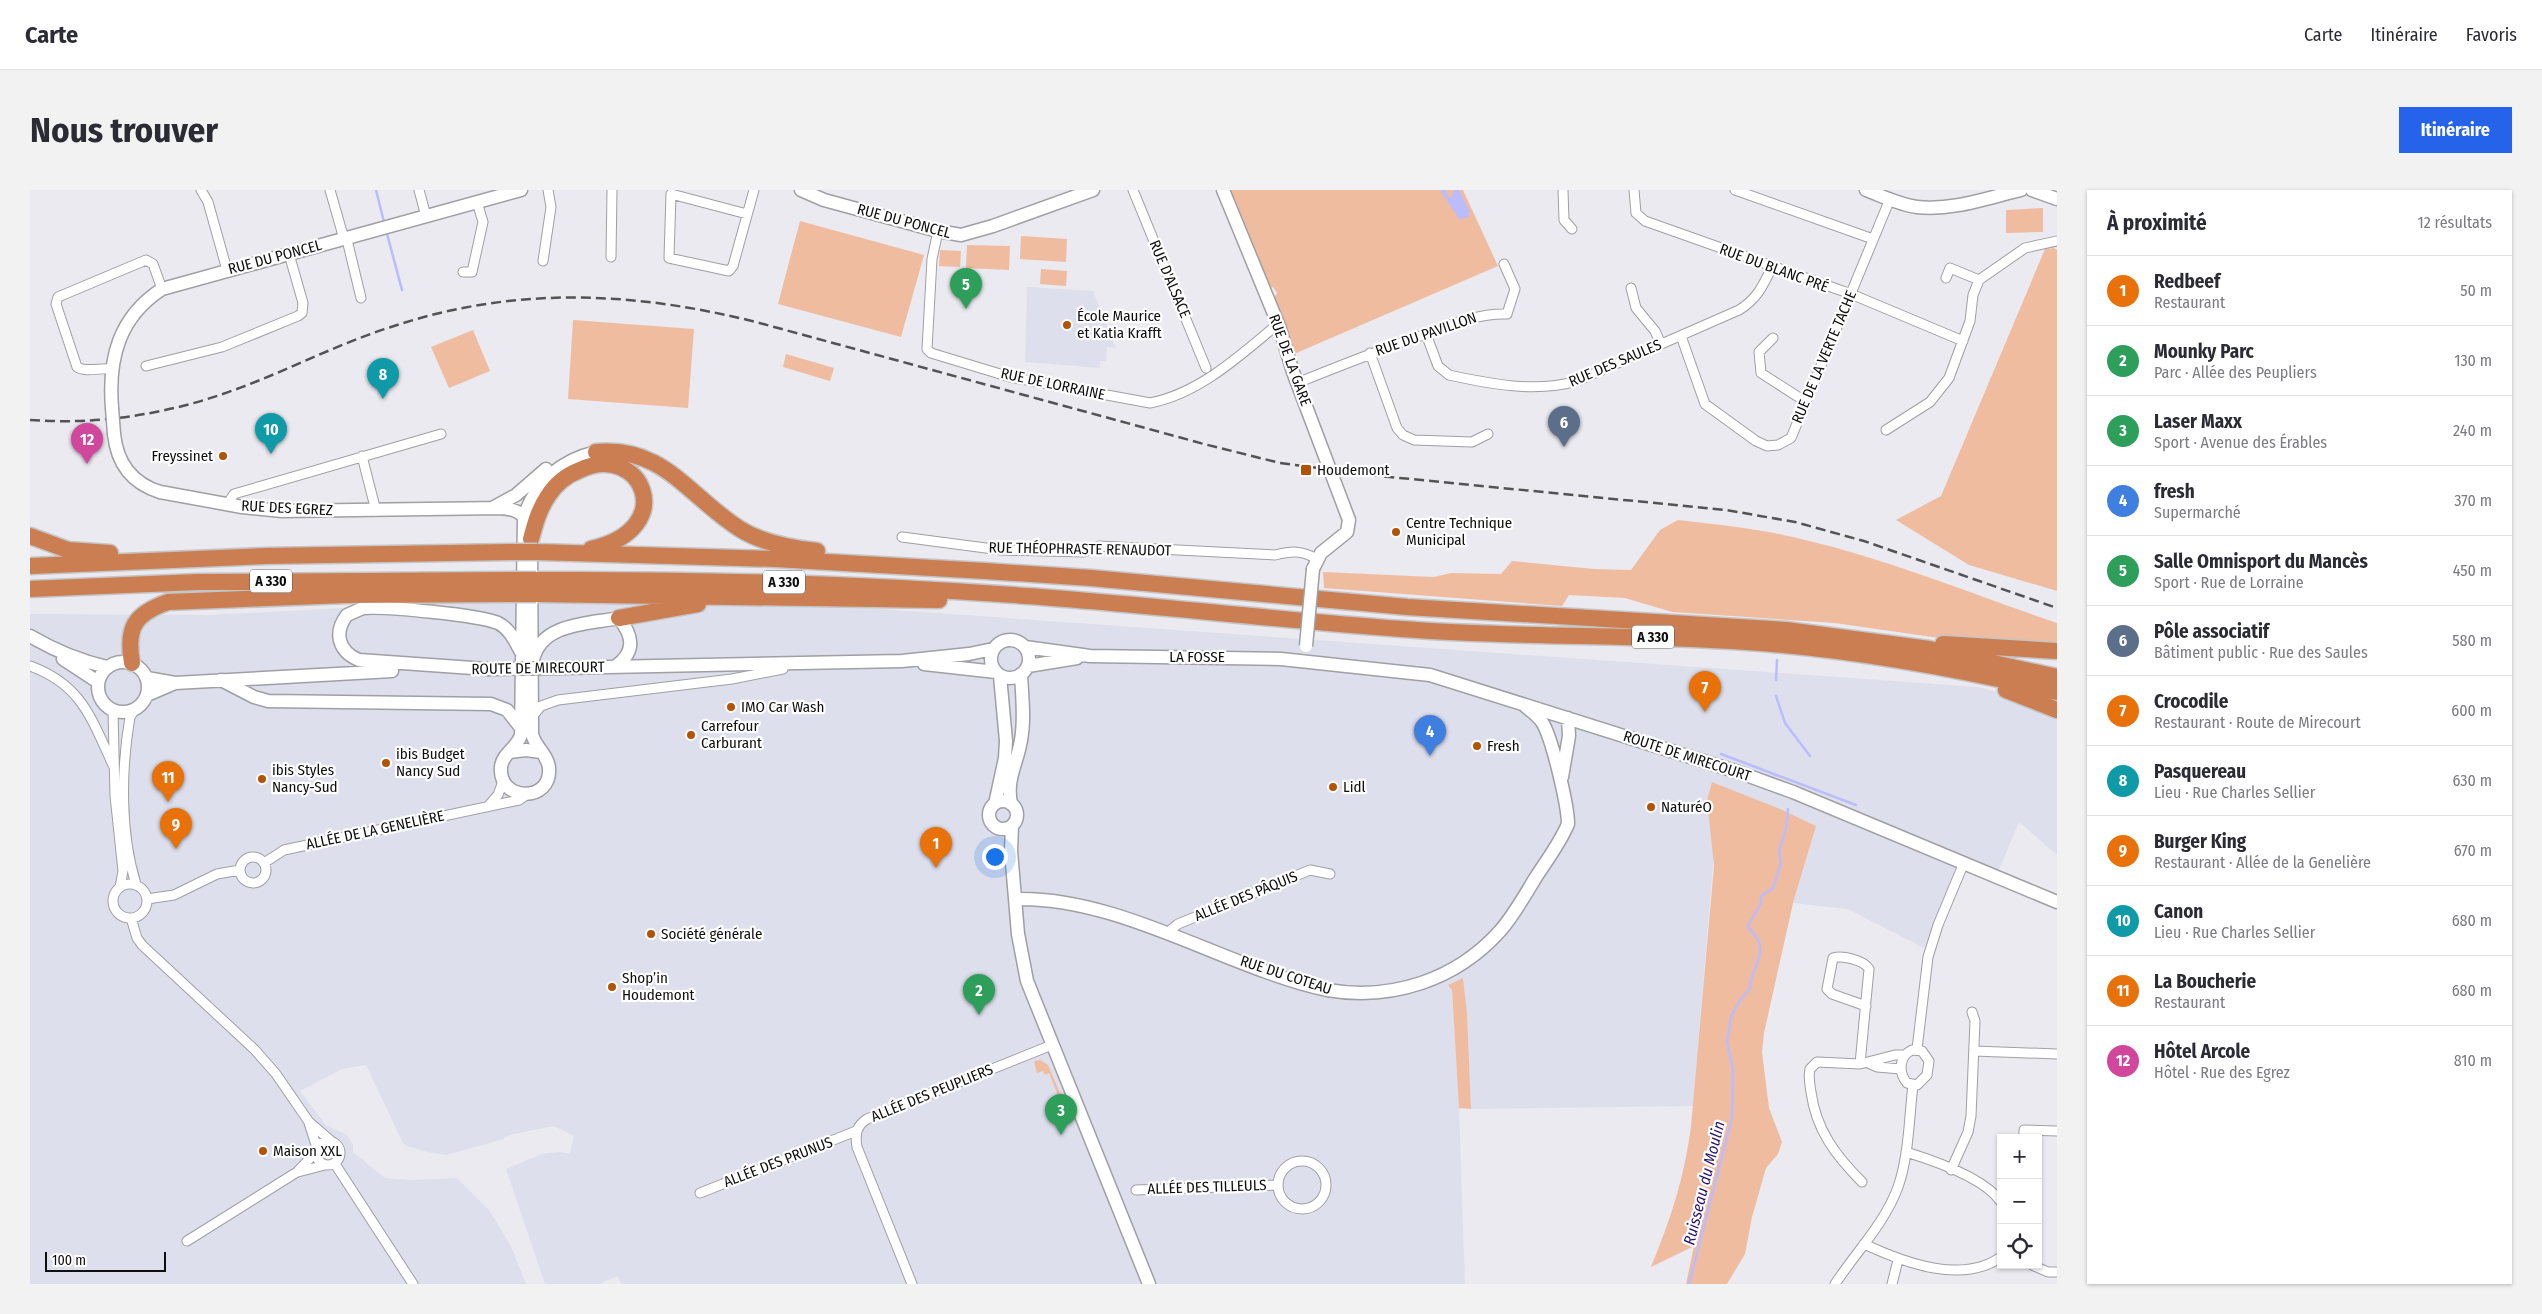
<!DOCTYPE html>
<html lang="fr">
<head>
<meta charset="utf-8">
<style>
	body { margin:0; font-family:"Fira Sans Condensed",sans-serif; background:#f2f2f3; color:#2b2b33 }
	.controls { position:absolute; right:15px; bottom:15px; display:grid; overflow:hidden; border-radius:0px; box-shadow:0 1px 4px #0004 }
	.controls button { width:45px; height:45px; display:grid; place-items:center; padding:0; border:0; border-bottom:1px solid #e1e1e2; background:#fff; color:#2b2b33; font:25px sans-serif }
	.scale { position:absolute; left:15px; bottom:12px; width:121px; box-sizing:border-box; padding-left:5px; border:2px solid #0f0f10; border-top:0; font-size:14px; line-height:18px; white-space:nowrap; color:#0f0f10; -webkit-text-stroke:4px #fff; paint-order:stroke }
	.you { position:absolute; left:964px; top:666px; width:18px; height:18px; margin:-12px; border:4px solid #fff; border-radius:50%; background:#1a73e8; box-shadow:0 0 0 8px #1a73e833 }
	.badge { display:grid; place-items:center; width:32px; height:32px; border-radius:50%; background:#2563eb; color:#fff; font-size:16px; font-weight:700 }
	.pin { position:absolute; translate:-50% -41px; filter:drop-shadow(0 1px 2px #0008) }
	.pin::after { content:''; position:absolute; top:26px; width:18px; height:15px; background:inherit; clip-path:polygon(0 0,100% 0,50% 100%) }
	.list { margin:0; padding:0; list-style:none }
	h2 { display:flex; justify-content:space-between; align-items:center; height:65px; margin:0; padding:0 20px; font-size:21px }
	h2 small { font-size:16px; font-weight:400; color:#7c7c81 }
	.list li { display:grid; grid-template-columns:32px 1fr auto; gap:15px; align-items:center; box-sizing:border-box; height:70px; padding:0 20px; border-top:1px solid #e1e1e2 }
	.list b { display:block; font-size:19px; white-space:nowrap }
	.list p { margin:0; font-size:16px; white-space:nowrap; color:#7c7c81 }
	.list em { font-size:16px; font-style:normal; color:#7c7c81 }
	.icon { flex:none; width:28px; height:28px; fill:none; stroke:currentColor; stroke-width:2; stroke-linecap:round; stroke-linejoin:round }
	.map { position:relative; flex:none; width:2027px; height:1094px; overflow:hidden; border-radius:0px }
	header { display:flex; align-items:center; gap:30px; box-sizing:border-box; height:70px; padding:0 25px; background:#fff; border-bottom:1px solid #e1e1e2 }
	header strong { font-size:24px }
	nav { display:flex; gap:28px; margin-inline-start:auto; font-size:18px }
	.intro { display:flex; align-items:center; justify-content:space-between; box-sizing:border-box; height:120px; padding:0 30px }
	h1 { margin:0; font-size:35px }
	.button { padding:12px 22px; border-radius:0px; background:#2563eb; color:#fff; font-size:18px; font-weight:700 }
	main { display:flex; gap:30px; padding:0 30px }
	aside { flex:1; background:#fff; border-radius:0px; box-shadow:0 1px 4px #0004 }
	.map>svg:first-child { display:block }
	.built { fill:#dedfec }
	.green { fill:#efbca0 }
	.water { fill:#babcfe }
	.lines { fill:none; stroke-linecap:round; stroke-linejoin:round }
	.stream { stroke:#babcfe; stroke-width:2.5 }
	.street-casing { stroke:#9f9fa4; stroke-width:11 }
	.secondary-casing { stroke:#9f9fa4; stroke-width:15 }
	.highway-casing { stroke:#c5c5c6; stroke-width:19 }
	.street { stroke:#fff; stroke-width:9 }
	.secondary { stroke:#fff; stroke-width:12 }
	.highway { stroke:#ca7e51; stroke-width:16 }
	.rail { stroke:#535355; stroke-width:2.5; stroke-dasharray:10 5; stroke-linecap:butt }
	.secondary-bridge-casing { stroke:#9f9fa4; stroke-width:15; stroke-linecap:butt }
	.highway-bridge-casing { stroke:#c5c5c6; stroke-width:19; stroke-linecap:butt }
	.secondary-bridge { stroke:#fff; stroke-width:12 }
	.highway-bridge { stroke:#ca7e51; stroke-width:16 }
	.poi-dot { fill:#b25305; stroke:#fff; stroke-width:2 }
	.labels { text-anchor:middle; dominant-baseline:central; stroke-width:4.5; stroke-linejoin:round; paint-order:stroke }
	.shield { fill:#fff; stroke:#575758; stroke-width:1 }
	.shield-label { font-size:14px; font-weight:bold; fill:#0f0f10 }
	.street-label { font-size:15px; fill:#0f0f10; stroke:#fff }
	.poi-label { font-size:15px; fill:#0f0f10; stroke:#fff; text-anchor:start }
	.water-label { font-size:16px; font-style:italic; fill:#26126e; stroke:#fff }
</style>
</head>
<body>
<header>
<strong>Carte</strong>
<nav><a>Carte</a><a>Itinéraire</a><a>Favoris</a></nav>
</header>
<div class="intro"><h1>Nous trouver</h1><a class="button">Itinéraire</a></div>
<main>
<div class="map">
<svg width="2027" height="1094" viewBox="0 0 2027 1094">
	<rect width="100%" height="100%" fill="#eaeaf0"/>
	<path class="built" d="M997,97L1063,101L1086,158L1077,157L1076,171H1070V178L995,172Z
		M466,410L765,413L1948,497L1978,505L2027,525V665L1989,632L1968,682L1931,666L1894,758L1818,719L1763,713L1786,636L1684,663L1663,916L1441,919L1437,823L1433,789L1418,795L1422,800L1429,918L1435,1094H591L588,1086L569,1094H515L476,979L512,964L528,962L540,963L544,946L524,936L484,944L474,947V949L416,965L397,962L377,956L373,953L336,875L312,879L270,901L296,935L317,945L323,955V962L355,988L381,990L427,988L459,1020L481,1056L496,1094H0V424L179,425Z"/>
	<path class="green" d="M1199,0H1433L1468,76L1264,164L1243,109L1247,103L1243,97L1240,98Z
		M2013,18V42L1976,43V20Z
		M770,31L894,65L871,147L748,114Z
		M991,46L1037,49L1036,72L990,69Z
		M937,55L980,56L979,80L936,78Z
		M2024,58L2027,60V401L1939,375L1866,330L1911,306L2015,59Z
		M910,60L931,61L930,77L909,76Z
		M1011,79L1037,81L1036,96L1010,94Z
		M543,130L664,139L658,218L538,209Z
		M443,140L460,181L419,198L401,157Z
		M756,164L804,178L800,191L753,177Z
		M1648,330C1691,335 1733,339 1775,350C1861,370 1944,405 2027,433V454L1916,449L1805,433L1642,422L1595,408L1539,405L1532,416L1294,398L1293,382L1404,387L1421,383L1471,384L1482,371L1564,379L1601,380L1630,340Z
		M1682,592L1750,619L1786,636L1763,713L1734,843L1732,862L1739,918L1752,952L1748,964L1736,978L1722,1027L1715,1064L1697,1094H1656L1664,1056L1621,1077C1641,1028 1654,989 1661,936L1684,676L1677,610Z
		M1433,788L1437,823L1441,919L1429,918L1422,800L1418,795Z
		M1010,870L1018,875L1042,931L1039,933L1019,883L1015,885L1013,881L1007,883L1004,871Z"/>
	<path class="water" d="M1410,0H1416L1418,6L1421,8L1424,0H1429L1439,20V26L1430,30Z"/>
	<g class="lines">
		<path class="stream" d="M346,0L354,32
			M356,40L372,100
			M1746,490L1747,470
			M1746,506L1755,533L1780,566
			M1691,564L1826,615
			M1659,1094L1702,928L1703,880L1697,852L1701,827L1710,810L1720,799C1719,783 1734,769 1729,752C1727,747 1721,741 1718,736L1731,713V706L1743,698L1751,674L1749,661L1756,639L1758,619"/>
		<defs>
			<path id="street" d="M171,0L178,12L197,80
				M300,0L312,42L318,54L331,108
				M389,0L396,26
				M1103,0L1176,178
				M1533,0L1534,30L1542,39
				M1604,0L1606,23L1615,31L1821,104L1933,151
				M1705,0L1843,49
				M717,24L641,4L639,68L699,81L703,76L724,0
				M908,41L902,69L897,159L901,163L980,187L1120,213C1167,204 1206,169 1242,139L1249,136
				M581,67L582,0
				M513,71L521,17L518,0
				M433,82H442L453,32L447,12
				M1916,88L1920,78L1949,90
				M1601,98L1606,118L1625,141L1631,154
				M1396,144L1408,176L1419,185C1460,194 1506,203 1547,191L1709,120C1727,109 1733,96 1742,77
				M1651,146L1675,214L1726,251L1737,256L1748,255L1761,248L1860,9
				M1743,148L1729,162L1731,183L1776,212
				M1340,163L1367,238L1373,245L1384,250L1442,252L1458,244
				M116,176L192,157L268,126L272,123L273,113L259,64
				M82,179C72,177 56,183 47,177L26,114L28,107L116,70L123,74L132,99
				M1267,193C1309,176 1350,160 1393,145C1420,135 1448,123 1477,124L1485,99L1474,74
				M1856,240L1900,212L1919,188L1940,131L1943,105L1949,90L1995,58L2027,51
				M332,266L346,321
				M197,315L204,304L411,244
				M872,347L971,360L1054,362L1069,356L1245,365C1262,361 1271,360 1287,369
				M0,476C52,495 61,528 83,575
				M105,519L100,527C91,579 90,643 106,694
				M83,520L85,606L93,681L90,697
				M502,527L511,516L528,510L702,489L753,479
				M459,615L468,605L473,591
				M210 680a13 13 0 1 1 26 0a13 13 0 1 1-26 0Z
				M234,673L254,660L489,610L496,605
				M83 711a17 17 0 1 1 34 0a17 17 0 1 1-34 0Z
				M117,709L144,705L187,684L210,680
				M101,728L107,748L112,755L225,860L246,884L279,932L301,951
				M1136,744L1148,734L1280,680L1300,684
				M1887,859L1898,767L1908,735L1933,675
				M1882,860L1892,861L1899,871L1897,885L1887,895L1877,893C1868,882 1869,866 1882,860Z
				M1944,861L2027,864
				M1838,873L1847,877L1871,879
				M1830,874L1839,779C1834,770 1812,765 1803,768L1797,799L1802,804L1836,816
				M279,933L287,958
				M1994,948V940L2027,941
				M286 963a12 12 0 1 1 24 0a12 12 0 1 1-24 0Z
				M1876,962C1902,970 1955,988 1971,1012
				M1248 995a24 24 0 1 1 48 0a24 24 0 1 1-48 0Z
				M305,974L383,1094
				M1921,980L1938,942L1941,926L1945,831L1942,822
				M268,982L295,975
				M1832,992C1806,966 1786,940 1781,902C1780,895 1778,887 1780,879L1787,872L1830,874L1865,865H1875
				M1106,1000L1248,995
				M670,1003L826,941
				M157,1051L267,982L286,962
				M1834,1054C1877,1074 1933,1094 1971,1067
				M2002,1075L2018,1082H2027
				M882,1094L827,957C825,945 826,936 837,929L1022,855
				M1805,1094C1826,1062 1855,1033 1868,997C1879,966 1879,928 1883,895
				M1862,1094L1868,1070"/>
			<path id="secondary" d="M771,0L794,10L908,41L931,45L963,36L1063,0
				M1193,0L1249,136L1263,182L1319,330L1317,342L1291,363L1283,379
				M1836,0C1852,6 1870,15 1887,17C1922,21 1957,8 1991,0
				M2002,0L2027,9
				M82,218C78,168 89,127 132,99L491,0
				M84,244C87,273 101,293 130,302L212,317L252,321L471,318C495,320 496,328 501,349L502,544C505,557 518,565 519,578C522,613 468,612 471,577C472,564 487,558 491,545L494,326C506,292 531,270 566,262
				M464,317L486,305L516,279
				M0,446C24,460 50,471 77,477
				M961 469a19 19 0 1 1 38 0a19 19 0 1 1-38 0Z
				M995,457L1060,466L1251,469L1400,485L1708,582L1763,602L2027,712
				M33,469L68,492
				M503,470C511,433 558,434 589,428C603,446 606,461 586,476
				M68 497a25 25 0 1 1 50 0a25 25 0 1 1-50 0Z
				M894,474L966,482
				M998,476L1047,468
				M530,478L872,471L939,464L963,459
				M457,479L329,470C309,462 303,443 317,425L333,418C355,416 449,425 468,433C480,439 485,451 491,462
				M117,488L145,493L362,481
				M191,490L224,507L238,511L461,514L477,520L491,538
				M117,505L145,493
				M479,562L496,560L511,562
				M1532,587L1539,546L1538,528
				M959 625a14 14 0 1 1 28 0a14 14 0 1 1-28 0Z
				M965,614L975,568L976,551L970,486
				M981,614C976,588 987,575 991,550C995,529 992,506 991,484
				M982,636L981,661L988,744L997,791L1119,1094
				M985,709C1090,706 1196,778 1297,800C1362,811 1426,790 1470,741C1484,725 1495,705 1506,687C1517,670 1530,653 1538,634C1538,616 1522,547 1512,532C1508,526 1501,521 1495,516"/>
			<path id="highway" d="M566,262C634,256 658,306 710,339C732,353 760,358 787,361
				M0,346L38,360L80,363
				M501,349C505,334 509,319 518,306C525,295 537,285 550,280C612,251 651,339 561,359
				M507,362L745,369L955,381L1061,388L1377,417L1756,440L1899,459L2027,487
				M0,376L235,366L483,362
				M506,390C670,389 834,394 997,406C1122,415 1247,430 1372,439C1486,448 1602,444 1717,452C1821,459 1925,478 2027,502
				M0,399L168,392L482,390
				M506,404L909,410
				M589,428L668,414
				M1913,454L2027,461
				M102,473C96,438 104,424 138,412L316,405L484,404
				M1976,500L2027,520"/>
		</defs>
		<use href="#street" class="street-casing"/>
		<use href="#secondary" class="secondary-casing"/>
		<use href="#highway" class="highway-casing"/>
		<use href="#street" class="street"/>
		<use href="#secondary" class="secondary"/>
		<use href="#highway" class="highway"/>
		<path class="rail" d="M0,230C69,235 139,224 204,200C257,181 307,154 361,137C483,96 602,101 726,132L1174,254L1250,273L1350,286L1696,320L1765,332L1834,351L2027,418"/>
		<defs>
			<path id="secondary-bridge" d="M82,218L84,244
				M1276,456L1283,379
				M457,479L530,478"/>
			<path id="highway-bridge" d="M483,362H507
				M482,390H506
				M484,404H506"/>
		</defs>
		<use href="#secondary-bridge" class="secondary-bridge-casing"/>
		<use href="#highway-bridge" class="highway-bridge-casing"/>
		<use href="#secondary-bridge" class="secondary-bridge"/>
		<use href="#highway-bridge" class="highway-bridge"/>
	</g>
	<g class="poi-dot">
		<circle cx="1037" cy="135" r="5"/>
		<circle cx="193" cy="266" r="5"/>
		<rect x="1270" y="274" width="12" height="12" rx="2.5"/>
		<circle cx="1366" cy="342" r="5"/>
		<circle cx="701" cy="517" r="5"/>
		<circle cx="661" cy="545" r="5"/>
		<circle cx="1447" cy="556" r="5"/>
		<circle cx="356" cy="573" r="5"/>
		<circle cx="232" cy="589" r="5"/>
		<circle cx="1303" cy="597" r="5"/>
		<circle cx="1621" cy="617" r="5"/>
		<circle cx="621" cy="744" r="5"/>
		<circle cx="582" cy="797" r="5"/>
		<circle cx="233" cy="961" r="5"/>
	</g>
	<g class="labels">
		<g class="shield">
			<rect x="220" y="379.5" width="42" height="23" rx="4"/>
			<rect x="733" y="380.5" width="42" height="23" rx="4"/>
			<rect x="1602" y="435.5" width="42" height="23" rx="4"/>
		</g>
		<g class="shield-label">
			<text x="241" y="391">A 330</text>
			<text x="754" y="392">A 330</text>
			<text x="1623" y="447">A 330</text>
		</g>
		<g class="street-label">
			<text transform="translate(874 31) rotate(15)">RUE DU PONCEL</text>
			<text transform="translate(245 67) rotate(-15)">RUE DU PONCEL</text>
			<text transform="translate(1744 78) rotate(20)">RUE DU BLANC PRÉ</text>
			<text transform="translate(1140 89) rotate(67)">RUE D'ALSACE</text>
			<text transform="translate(1396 144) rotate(-19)">RUE DU PAVILLON</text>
			<text transform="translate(1794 167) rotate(-67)">RUE DE LA VERTE TACHE</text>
			<text transform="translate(1260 170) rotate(70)">RUE DE LA GARE</text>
			<text transform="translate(1585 173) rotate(-23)">RUE DES SAULES</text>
			<text transform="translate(1023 194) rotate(12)">RUE DE LORRAINE</text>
			<text transform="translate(257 318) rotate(3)">RUE DES EGREZ</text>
			<text transform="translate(1050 359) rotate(1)">RUE THÉOPHRASTE RENAUDOT</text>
			<text x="1167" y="467">LA FOSSE</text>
			<text transform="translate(508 478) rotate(-1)">ROUTE DE MIRECOURT</text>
			<text transform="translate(1657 566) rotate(18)">ROUTE DE MIRECOURT</text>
			<text transform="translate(345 640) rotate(-12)">ALLÉE DE LA GENELIÈRE</text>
			<text transform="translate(1216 706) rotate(-22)">ALLÉE DES PÂQUIS</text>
			<text transform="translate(1256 785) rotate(18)">RUE DU COTEAU</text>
			<text transform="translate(902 903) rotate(-22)">ALLÉE DES PEUPLIERS</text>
			<text transform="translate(748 972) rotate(-21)">ALLÉE DES PRUNUS</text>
			<text transform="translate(1177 997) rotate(-2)">ALLÉE DES TILLEULS</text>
		</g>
		<g class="poi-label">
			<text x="1047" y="126">École Maurice<tspan x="1047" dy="17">et Katia Krafft</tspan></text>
			<text x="183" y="266" text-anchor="end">Freyssinet</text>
			<text x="1287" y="280">Houdemont</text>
			<text x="1376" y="333">Centre Technique<tspan x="1376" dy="17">Municipal</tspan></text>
			<text x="711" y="517">IMO Car Wash</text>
			<text x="671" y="536">Carrefour<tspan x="671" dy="17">Carburant</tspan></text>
			<text x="1457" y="556">Fresh</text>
			<text x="366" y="564">ibis Budget<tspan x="366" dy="17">Nancy Sud</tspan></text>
			<text x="242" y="580">ibis Styles<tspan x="242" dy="17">Nancy-Sud</tspan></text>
			<text x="1313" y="597">Lidl</text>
			<text x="1631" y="617">NaturéO</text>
			<text x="631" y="744">Société générale</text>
			<text x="592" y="788">Shop’in<tspan x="592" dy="17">Houdemont</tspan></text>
			<text x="243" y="961">Maison XXL</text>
		</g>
		<g class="water-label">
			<text transform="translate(1674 993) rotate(-76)">Ruisseau du Moulin</text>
		</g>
	</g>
</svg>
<div class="controls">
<button>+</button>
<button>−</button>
<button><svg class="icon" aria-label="locate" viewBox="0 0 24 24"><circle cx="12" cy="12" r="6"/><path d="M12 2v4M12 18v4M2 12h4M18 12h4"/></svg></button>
</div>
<div class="scale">100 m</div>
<div class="you"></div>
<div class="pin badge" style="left:906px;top:678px;background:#e8710a">1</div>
<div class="pin badge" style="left:949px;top:825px;background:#2e9e5b">2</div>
<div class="pin badge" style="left:1031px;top:945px;background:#2e9e5b">3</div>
<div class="pin badge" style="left:1400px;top:566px;background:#3f7fe0">4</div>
<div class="pin badge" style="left:936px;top:119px;background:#2e9e5b">5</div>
<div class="pin badge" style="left:1534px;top:257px;background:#5c6f8a">6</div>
<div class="pin badge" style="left:1675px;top:522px;background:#e8710a">7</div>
<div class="pin badge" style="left:353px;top:209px;background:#0f9aa8">8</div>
<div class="pin badge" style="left:146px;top:659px;background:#e8710a">9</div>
<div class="pin badge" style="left:241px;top:264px;background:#0f9aa8">10</div>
<div class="pin badge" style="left:138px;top:612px;background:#e8710a">11</div>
<div class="pin badge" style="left:57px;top:274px;background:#d1479c">12</div>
</div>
<aside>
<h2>À proximité<small>12 résultats</small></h2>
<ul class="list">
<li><span class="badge" style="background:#e8710a">1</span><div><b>Redbeef</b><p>Restaurant</p></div><em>50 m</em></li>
<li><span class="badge" style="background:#2e9e5b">2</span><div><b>Mounky Parc</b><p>Parc · Allée des Peupliers</p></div><em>130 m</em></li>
<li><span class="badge" style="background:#2e9e5b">3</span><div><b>Laser Maxx</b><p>Sport · Avenue des Érables</p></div><em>240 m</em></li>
<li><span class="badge" style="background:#3f7fe0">4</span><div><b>fresh</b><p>Supermarché</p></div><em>370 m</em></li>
<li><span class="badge" style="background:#2e9e5b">5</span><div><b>Salle Omnisport du Mancès</b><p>Sport · Rue de Lorraine</p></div><em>450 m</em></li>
<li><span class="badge" style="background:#5c6f8a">6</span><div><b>Pôle associatif</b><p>Bâtiment public · Rue des Saules</p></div><em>580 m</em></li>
<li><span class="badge" style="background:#e8710a">7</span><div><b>Crocodile</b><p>Restaurant · Route de Mirecourt</p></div><em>600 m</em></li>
<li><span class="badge" style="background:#0f9aa8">8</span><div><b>Pasquereau</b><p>Lieu · Rue Charles Sellier</p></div><em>630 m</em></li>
<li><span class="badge" style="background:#e8710a">9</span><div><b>Burger King</b><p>Restaurant · Allée de la Genelière</p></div><em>670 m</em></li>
<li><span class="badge" style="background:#0f9aa8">10</span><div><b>Canon</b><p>Lieu · Rue Charles Sellier</p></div><em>680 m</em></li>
<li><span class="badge" style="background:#e8710a">11</span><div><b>La Boucherie</b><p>Restaurant</p></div><em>680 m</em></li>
<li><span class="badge" style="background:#d1479c">12</span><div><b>Hôtel Arcole</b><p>Hôtel · Rue des Egrez</p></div><em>810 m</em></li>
</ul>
</aside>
</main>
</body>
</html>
